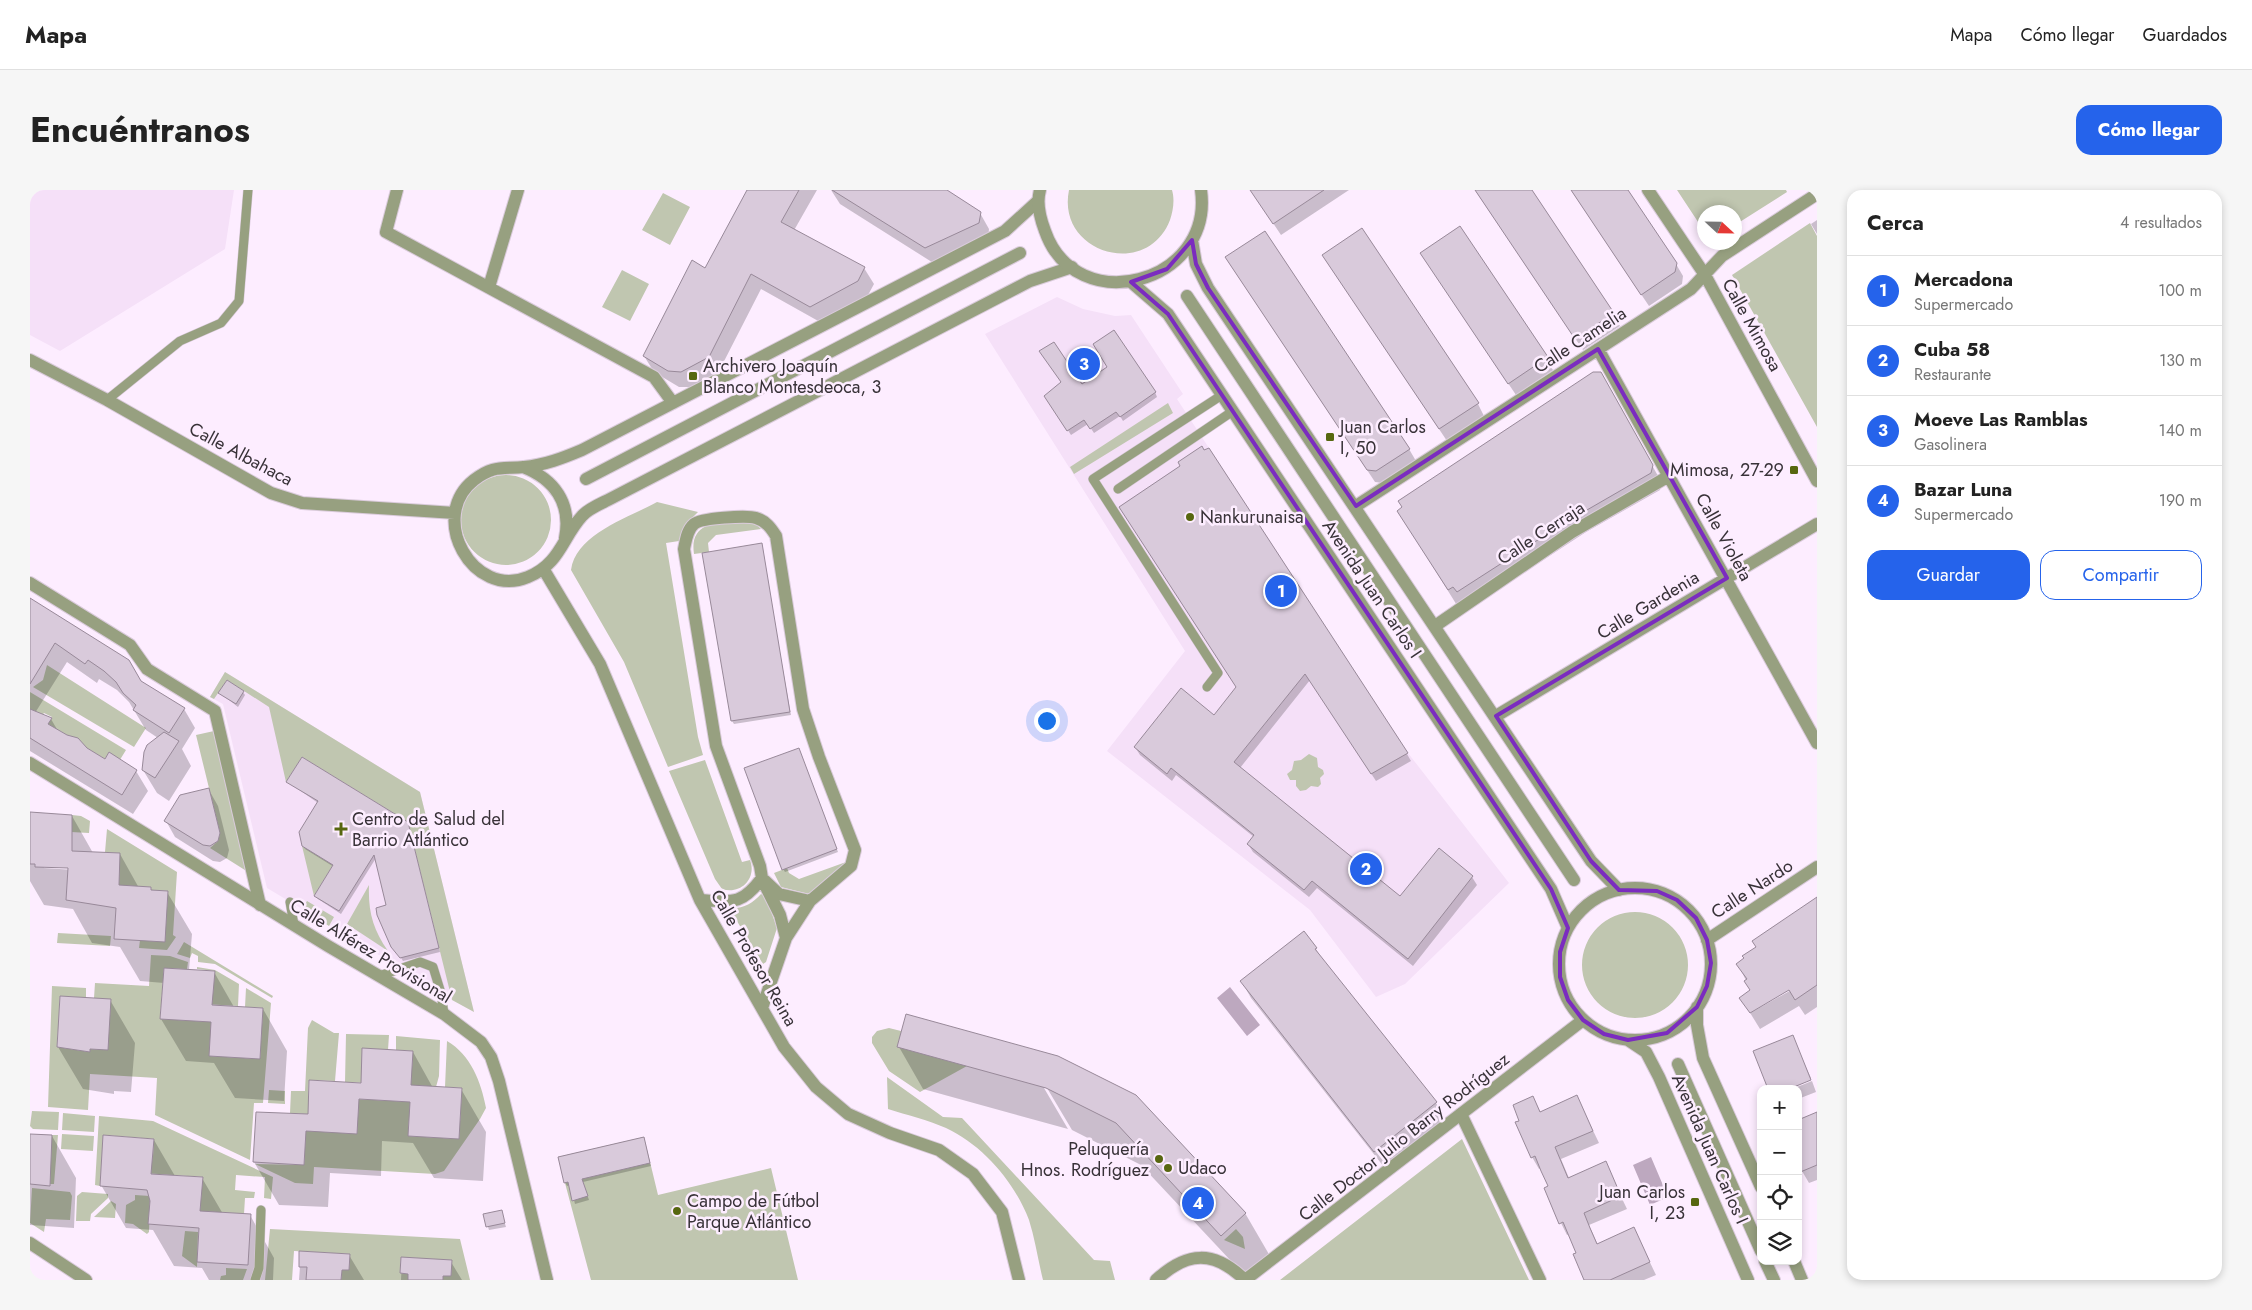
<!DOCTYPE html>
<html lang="es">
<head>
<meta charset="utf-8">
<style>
	body { margin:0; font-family:Jost,sans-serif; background:#f6f6f6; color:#222 }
	.controls { position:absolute; right:15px; bottom:15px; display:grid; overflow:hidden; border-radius:10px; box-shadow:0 2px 8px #0003 }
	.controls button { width:45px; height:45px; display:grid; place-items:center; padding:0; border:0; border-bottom:1px solid #e0e0e0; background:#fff; color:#222; font:25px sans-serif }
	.compass { position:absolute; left:1667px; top:15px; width:45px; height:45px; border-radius:50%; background:#fff; box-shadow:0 2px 8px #0003; rotate:112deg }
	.you { position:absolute; left:1016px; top:530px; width:18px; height:18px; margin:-12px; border:4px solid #fff; border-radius:50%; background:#1a73e8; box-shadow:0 0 0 8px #1a73e833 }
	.badge { display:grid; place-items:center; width:32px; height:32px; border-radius:50%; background:#2563eb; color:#fff; font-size:16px; font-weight:700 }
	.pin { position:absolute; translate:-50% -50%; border:2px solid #fff; box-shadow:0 1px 5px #0006 }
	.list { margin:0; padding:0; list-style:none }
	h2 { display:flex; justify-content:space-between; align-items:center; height:65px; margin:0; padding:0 20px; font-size:21px }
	h2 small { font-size:16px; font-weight:400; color:#767676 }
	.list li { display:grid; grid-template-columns:32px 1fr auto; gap:15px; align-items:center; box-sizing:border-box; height:70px; padding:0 20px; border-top:1px solid #e0e0e0 }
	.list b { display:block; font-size:19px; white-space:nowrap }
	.list p { margin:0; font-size:16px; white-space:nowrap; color:#767676 }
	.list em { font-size:16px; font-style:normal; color:#767676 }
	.actions { display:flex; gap:10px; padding:15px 20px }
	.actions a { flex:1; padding:11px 0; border:1px solid #2563eb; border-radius:15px; text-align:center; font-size:18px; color:#2563eb }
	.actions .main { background:#2563eb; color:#fff }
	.icon { flex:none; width:28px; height:28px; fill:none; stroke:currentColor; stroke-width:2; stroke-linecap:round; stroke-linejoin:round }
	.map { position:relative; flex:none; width:1787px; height:1090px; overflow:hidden; border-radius:15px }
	header { display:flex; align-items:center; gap:30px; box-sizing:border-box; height:70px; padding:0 25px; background:#fff; border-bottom:1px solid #e0e0e0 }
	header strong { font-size:24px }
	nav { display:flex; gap:28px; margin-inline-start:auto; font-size:18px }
	.intro { display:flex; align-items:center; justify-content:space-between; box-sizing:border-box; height:120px; padding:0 30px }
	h1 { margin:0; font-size:35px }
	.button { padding:12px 22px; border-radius:15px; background:#2563eb; color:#fff; font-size:18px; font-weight:700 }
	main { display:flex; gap:30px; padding:0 30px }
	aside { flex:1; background:#fff; border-radius:15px; box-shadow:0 2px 8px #0003 }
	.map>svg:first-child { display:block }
	.built { fill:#f5e0f8 }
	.green { fill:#c0c6b0 }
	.water { fill:#bda8bf }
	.shadow { fill:#0003; fill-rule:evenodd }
	.building { fill:#d9cadb; stroke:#988999 }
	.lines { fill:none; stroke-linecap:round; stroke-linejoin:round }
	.service-casing { stroke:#dacbdb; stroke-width:10 }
	.pedestrian-casing { stroke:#dacbdb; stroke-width:14 }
	.minor-casing { stroke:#dacbdb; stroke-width:14 }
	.tertiary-casing { stroke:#dacbdb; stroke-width:14 }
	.service { stroke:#97a080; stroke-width:9 }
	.pedestrian { stroke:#97a080; stroke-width:12 }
	.minor { stroke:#97a080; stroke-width:12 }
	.tertiary { stroke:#97a080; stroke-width:12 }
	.marked { fill:none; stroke:#7b2cbf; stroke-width:4; stroke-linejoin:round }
	.poi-dot { fill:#576710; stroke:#fdedff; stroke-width:2 }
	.labels { text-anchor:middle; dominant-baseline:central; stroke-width:5; stroke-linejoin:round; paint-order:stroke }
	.street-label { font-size:18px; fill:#383238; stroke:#fdedff }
	.poi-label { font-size:18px; fill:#383238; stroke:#fdedff; text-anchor:start }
</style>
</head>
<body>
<header>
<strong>Mapa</strong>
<nav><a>Mapa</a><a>Cómo llegar</a><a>Guardados</a></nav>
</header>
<div class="intro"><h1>Encuéntranos</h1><a class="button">Cómo llegar</a></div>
<main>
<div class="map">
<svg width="1787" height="1090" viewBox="0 0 1787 1090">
	<rect width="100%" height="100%" fill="#fdedff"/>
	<path class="built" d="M0,0H204L195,59L30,161L0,145Z
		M1027,107L1053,119L1085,126L1101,125L1153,204L1147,209L1378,563L1479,693L1375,794L1346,807L1280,720L1077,561L1155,461L955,144Z
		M195,482L390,602L444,822L237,698L193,514L180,507Z"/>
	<path class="green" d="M1039,0H1142C1145,10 1143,21 1140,30C1117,90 1026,63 1039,0Z
		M1647,0H1756L1757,2L1705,35L1704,22H1674V41Z
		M633,3L660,17L640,55L612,40Z
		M1780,33L1787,46V237L1702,85Z
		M592,80L619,94L600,131L572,117Z
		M1138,213L1143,223L1044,284L1040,277Z
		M431 330a45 45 0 1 1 90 0a45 45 0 1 1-90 0Z
		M627,312L668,322L656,334L649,351L636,353L668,547L673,565L638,577L594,472L541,380C546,344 598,328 627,312Z
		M725,333L731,339L686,345L678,353L679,362L664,364C658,326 700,332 725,333Z
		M17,475L116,538L104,557L3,497L13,490Z
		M195,482L390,602L444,822L422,810L378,632L272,567L256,592L239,517L197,490L184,509L180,507Z
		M0,502L96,560L88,573L79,562L75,569L53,556L48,548L40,547L18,534L22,527L14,523L11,527L0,519Z
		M184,541L218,682L180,658L188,651L190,643L166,545Z
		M1279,564L1287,568L1288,577L1293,580L1294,584L1290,588L1291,594L1288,597L1281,596L1276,600L1270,601L1266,596V590H1260L1257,584L1262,580L1264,571L1271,570Z
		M675,570L712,672L720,670C727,688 711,705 692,699L685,689L639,581Z
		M42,625L51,626L60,631L59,643L41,642Z
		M77,639L147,682L143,745L146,747L137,760L109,758L110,750L137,718L138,701L121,700V697L80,698L81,680H89L90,664L75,662Z
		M272,656L303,675L284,706Z
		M816,672L815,676L779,704L751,697L744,683L757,678L759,683L769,689Z
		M339,695C338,722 343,739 358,761L317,734Z
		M731,704L736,707L747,738L736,772L733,774L699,718C713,719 722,714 731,704Z
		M277,711L304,727L299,736L272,719Z
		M1552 775a53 53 0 1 1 106 0a53 53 0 1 1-106 0Z
		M28,743L81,746L80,756L27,753Z
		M154,752L243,806L242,808L185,774L168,772V766L162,763L160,768L147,764Z
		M121,765L140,766L158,772L157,779L134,778L130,829L189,832L180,866L230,869L231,852L224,834L232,835L233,818L215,817L216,798L241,813L233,913H224L220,970L125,925L127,888L60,884L58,920L18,917L22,796L56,798V808L30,806L29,823L37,824L36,840H28L27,857L60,862V859L77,860L64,808L65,793L119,796Z
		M167,777L185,780L209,794L208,816L175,814L183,797L185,781L167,779Z
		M282,830L304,843H309L305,891L279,890L278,906L286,907L285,925L260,923L261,901H275L278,838Z
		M859,838L871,841L937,876L890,902L859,881L842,853V847L847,841Z
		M316,844L359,845L358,860L338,893L315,892Z
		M366,846L410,850L409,886L406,897L374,895V877H382L383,861L366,860Z
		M417,851C441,865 451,892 456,918L450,929L414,981L405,984L284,977L283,994L265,993L225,974L274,975L275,959L268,940L321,909L388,912L387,930H379L378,946L429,949L432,898L415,897Z
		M857,887L913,927L932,928L1064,1070L1080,1071L1085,1090H1013C1008,1070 1005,1049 999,1030C985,993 953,955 916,938C898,930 877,925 858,919Z
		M239,900L255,901V914L238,913Z
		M2,921L29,922L28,940L3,939L0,936Z
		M33,923L65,926L64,942L32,940Z
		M69,926L123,931L243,987L241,1009L234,1008L235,987L206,985L205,1000L225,1002L224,1008H215L214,1024L162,1021L173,987L113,983L114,965L123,966L124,949L74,945L70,996L65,995Z
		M32,944L64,946L63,961L31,959Z
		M22,945H28L24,994H20L13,961H21Z
		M614,947L628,1005L741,978L768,1090H561L528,967Z
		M1432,949L1499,1090H1250Z
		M2,998L40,1002L42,1006L40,1030L16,1029L14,1042L0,1033Z
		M52,1002L78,1004V1008L61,1024L60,1031H46L47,1006Z
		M105,1005L120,1006L119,1042L117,1044L103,1034L95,1033L96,1015L105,1010Z
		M81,1011L86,1014L85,1028L64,1027Z
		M240,1039L430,1049L440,1090H413V1086H421L422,1071L371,1068L370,1083L378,1084V1090H311L312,1080H319L320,1064L264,1061L262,1090H235Z
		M1206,1039L1213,1047L1215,1059L1194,1050Z
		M155,1041L168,1042L167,1077L152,1066Z
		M196,1078L217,1079L213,1090H190L191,1086L196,1085Z"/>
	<path class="water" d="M1200,797L1230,835L1217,846L1187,808Z
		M1621,967L1638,1007L1620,1015L1603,975Z"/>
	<path class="shadow" d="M718,0H787L750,65L770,44L834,78L844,94L837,107L790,132L731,99L688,183L660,197H649L624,182L614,166L676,80Z
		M801,0H915L950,23L959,39L958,49L905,74L810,14Z
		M1221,0H1319L1251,45Z
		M1445,0H1501L1590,136L1553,160Z
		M1541,0H1597L1646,74L1653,86L1652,94L1619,116Z
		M1787,30V44L1781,34Z
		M1430,38L1523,180L1486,205L1399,75Z
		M1301,77L1448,214L1454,226L1417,251Z
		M1204,79L1379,259L1386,271L1353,293L1345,292Z
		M1570,183L1632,293L1630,300L1556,342L1438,419L1428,417L1369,322Z
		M1052,195L1125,202L1127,207L1093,231L1090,226L1064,243L1058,234L1041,245L1016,206Z
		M1095,325L1377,564L1381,571L1346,591L1280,490L1210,578L1370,708L1442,687L1447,695L1383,776L1287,698L1279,707L1223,662L1218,654L1224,647L1146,585L1142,591L1110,565L1105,557L1184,526L1207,497Z
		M731,355L761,525L704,534L702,531Z
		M0,410L110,492L154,519L165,538L152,559L161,576L139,611L127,603L113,580L128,548L116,540L99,512L87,500L69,489L67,493L37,472L5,523L21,529L28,541L75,571L106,581L118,601L103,624L0,561Z
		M213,502L215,505L208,517L190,503Z
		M770,563L808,662L755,682L753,679Z
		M258,592L377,633L410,762L373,771L353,739L348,718L358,716L346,668L311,724L288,709L286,706L304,677L275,659L273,655L288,613Z
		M179,600L188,616L199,660L197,668L190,672L183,671L145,647L136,631Z
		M0,624L42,626L63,663L90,664L109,698L137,702L162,744L159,780L184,782L204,817L233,819L257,861L254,911L205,908L184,873L156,871L131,829L134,793L110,791L90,757L62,753L43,719L14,715L0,691ZM14,676L45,677V680L14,678Z
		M1787,708V817L1775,825L1769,816L1730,839L1711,808L1721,801L1708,774ZM1763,796L1765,798L1722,822Z
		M1286,759L1293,771L1406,913L1415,929L1354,977L1221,808L1212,792Z
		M80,810L105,853L101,902L84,901V904L53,899L28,857Z
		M1762,847L1781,888L1756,899Z
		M869,857L1027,867L1215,1023L1240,1066L1216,1087L1111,975L1042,940L1017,898H1014L1038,939L893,899Z
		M383,862L403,898L431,899L456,942L453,991L404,988L383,953L352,951L351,986L300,983L298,1017L249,1015L224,972L227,923L279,926Z
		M1782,891L1786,902L1768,909V899H1762Z
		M1547,907L1569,953L1531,969L1539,988L1575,973L1597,1019L1559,1035L1568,1055L1604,1039L1626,1085L1614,1090H1555L1540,1044L1537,1045L1531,1033L1520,997L1511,978L1509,979L1502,967L1491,931L1503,908L1511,923Z
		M1787,923V990L1779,993L1772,981Z
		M0,945L22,946L46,988L44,1038L0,1035Z
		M614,949L621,976L553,992L559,1010L545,1014L540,995L537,996L535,992Z
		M124,950L145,986L172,988L193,1024L220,1025L244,1068L243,1090H179L172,1078L144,1076L123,1040L96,1038L71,995Z
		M471,1021L476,1037L459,1040L454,1025Z
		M271,1062L319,1065L334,1090H269Z
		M372,1069L421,1072L432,1090H371Z"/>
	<path class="building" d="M717,0H769L751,32L835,77L828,91L780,117L721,84L679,167L651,182L638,181L613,166L662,70L675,78Z
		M802,0H917L951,22L949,33L895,58Z
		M1220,0H1294L1243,34Z
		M1445,0H1502L1584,123L1545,149Z
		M1541,0H1598L1647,73L1645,82L1611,105Z
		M1430,36L1518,167L1478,194L1390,63Z
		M1332,38L1449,213L1409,239L1292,65Z
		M1235,41L1380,259L1346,281L1337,280L1195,67Z
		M1084,140L1126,202L1090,227L1086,222L1060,239L1054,230L1037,241L1014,206L1031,192L1009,161L1024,152L1052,194L1077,177L1063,154Z
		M1563,182H1571L1623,275L1621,283L1531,335L1427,402L1423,397L1418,400L1367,321L1372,317L1368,311Z
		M1172,256L1174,260L1179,258L1378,563L1341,584L1275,484L1204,572L1370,706L1409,658L1443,686L1378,769L1282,691L1274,700L1217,654L1224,645L1141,578L1137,584L1104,557L1151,498L1184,525L1206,497L1089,317L1150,276L1148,272Z
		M732,353L760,522L701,531L672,363Z
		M0,408L99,470L111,491L155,518L139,543L103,520L106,515L93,503L86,492L74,481L58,470L55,474L25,453L0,494Z
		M197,490L214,501L206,514L188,503Z
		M0,519L22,528L18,534L37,545L48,548L57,558L75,569L79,562L107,580L92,605L0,548Z
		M134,542L149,551L125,588L112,580L114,562L117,555Z
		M769,558L807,659L752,680L714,578Z
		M272,567L378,632L409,758L370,768L361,757L347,725L346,718L356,715L344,665L309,721L284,706L303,675L272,656L269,642L288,611L256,592Z
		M179,598L190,643L188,651L180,656L173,655L134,631L150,605Z
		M0,622L42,625V661L90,663L89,695L121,697V700L138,701L135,752L84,749L86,718L36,710L38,678L5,677V674H0Z
		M1787,707V795L1765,810L1759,800L1720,823L1709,808L1720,800L1714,791L1717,789L1706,774L1714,768L1712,766L1726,757L1722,751Z
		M1274,741L1287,758L1285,759L1407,912L1344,962L1210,791Z
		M134,778L185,781L182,815L233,818L230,869L179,866L181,832L130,829Z
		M30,806L81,809L78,860L60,859V862L27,857Z
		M876,824L1028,866L1106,905L1216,1023L1191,1046L1086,933L1016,898L867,857Z
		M1763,845L1781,890L1759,899H1738L1723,861Z
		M332,858L383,861L381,895L432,898L429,949L378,946L380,912L329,909L327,944L276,941L274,975L223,972L226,922L278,924L279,890L331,893Z
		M1547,905L1563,941L1525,957L1538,988L1576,971L1591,1006L1554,1023L1560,1038L1567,1054L1604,1037L1620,1072L1580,1090H1554L1543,1064L1546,1063L1533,1032L1529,1034L1514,998L1518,996L1511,981L1505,966L1501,968L1485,932L1489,931L1483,915L1503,906L1510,922Z
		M1787,922V975L1768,983V930Z
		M0,944L22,945L20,996L0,994Z
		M73,945L124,949L121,984L173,987L170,1021L221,1024L218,1075L167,1072L169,1038L118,1034L120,1011L117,1000L70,996Z
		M614,947L620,973L552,989L558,1006L542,1011L538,992L534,993L528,967Z
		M472,1020L475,1033L456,1037L453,1024Z
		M269,1061L320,1064L319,1080H312L311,1090H276L277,1077H269Z
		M371,1067L422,1070L421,1086H413V1090H378V1084L370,1083Z"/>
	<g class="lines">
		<defs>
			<path id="service" d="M77,210L150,151L191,133L209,111L218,0
				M1088,299L1203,221
				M1177,497L1188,483L1063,289L1192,205
				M260,712L264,735
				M349,786L390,772L403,777L411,803L414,824
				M225,1090L229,1078L231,1020"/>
			<path id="pedestrian" d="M1157,106L1544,690
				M556,289L990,63
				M0,393L100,455L117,479L185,521L230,715
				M1648,874L1731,1061
				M1431,924L1510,1090
				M1735,1071L1744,1090"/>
			<path id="minor" d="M367,0L356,42L624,187L643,213
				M1618,0L1675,85L1787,291
				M1008,11L975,41L552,260C533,268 515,275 494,277C472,279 463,275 444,290C397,327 443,410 498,387C530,374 532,348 552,326C558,319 570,314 578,310L1000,91L1042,77
				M459,97L488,0
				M1568,159L1787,553
				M0,170L77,210L241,303L272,313L425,323
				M493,277C524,289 542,313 535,348
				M1326,316L1661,99L1692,66L1787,4
				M514,380L570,474L670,710L754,857L786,897L818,924L860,943L909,960L943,984L972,1022L989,1090
				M1405,436L1542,342L1639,286
				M1466,526L1787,334
				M0,573L298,756L414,824L451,852L461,867L469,891L517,1090
				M735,695L750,725L756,748
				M670,710C702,712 711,716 732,688L730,676L686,556L654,359C656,350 657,340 664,334C671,328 717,325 726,328C736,331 741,338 746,346L773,519L789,567L825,660L821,676L780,711L749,704L732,688
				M1677,750L1787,677
				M732,818L756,748L780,711
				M0,1053L56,1090
				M1126,1090C1157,1061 1184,1060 1215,1090
				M1215,1090L1553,830"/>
			<path id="tertiary" d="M1010,0C1006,14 1010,28 1015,41C1046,130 1184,94 1171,0
				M1162,50L1166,74L1178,98L1561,671L1589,700
				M1101,92L1138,124L1521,699L1538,738
				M1529 774a76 76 0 1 1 152 0a76 76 0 1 1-152 0Z
				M1667,817V835L1673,868L1731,997
				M1598,850L1616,862L1629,887L1718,1090
				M1764,1071L1772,1090"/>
		</defs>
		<use href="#service" class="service-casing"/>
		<use href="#pedestrian" class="pedestrian-casing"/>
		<use href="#minor" class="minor-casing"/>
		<use href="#tertiary" class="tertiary-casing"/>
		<use href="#service" class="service"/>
		<use href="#pedestrian" class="pedestrian"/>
		<use href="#minor" class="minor"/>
		<use href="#tertiary" class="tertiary"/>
	</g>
	<path class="marked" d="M1162,50L1166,74L1178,98L1326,316L1568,159L1697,388L1466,526L1561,671L1589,700L1627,701L1647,710L1666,728L1677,750L1681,773L1677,796L1667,817L1637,843L1598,850L1574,844L1553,830L1538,810L1530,787V762L1538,738L1521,699L1138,124L1101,92L1137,79Z"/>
	<g class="poi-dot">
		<rect x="658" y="181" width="10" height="10" rx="2.5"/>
		<rect x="1295" y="242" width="10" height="10" rx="2.5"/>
		<rect x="1759" y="275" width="10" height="10" rx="2.5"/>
		<circle cx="1160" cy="327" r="5"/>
		<path d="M308.5 631.5h5v5h5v5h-5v5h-5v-5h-5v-5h5z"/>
		<circle cx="1129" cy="969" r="5"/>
		<circle cx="1138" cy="978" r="5"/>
		<rect x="1660" y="1007" width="10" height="10" rx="2.5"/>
		<circle cx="647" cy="1021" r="5"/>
	</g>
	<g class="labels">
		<g class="street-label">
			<text transform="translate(1722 135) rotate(61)">Calle Mimosa</text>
			<text transform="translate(1550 150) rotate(-33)">Calle Camelia</text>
			<text transform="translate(211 264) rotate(28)">Calle Albahaca</text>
			<text transform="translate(1511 343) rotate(-33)">Calle Cerraja</text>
			<text transform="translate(1694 347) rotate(61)">Calle Violeta</text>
			<text transform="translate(1342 399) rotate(56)">Avenida Juan Carlos I</text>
			<text transform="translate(1618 415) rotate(-31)">Calle Gardenia</text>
			<text transform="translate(1722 699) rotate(-33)">Calle Nardo</text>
			<text transform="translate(341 761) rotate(31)">Calle Alférez Provisional</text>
			<text transform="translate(724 768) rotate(60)">Calle Profesor Reina</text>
			<text transform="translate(1374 947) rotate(-38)">Calle Doctor Julio Barry Rodríguez</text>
			<text transform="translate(1680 959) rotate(66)">Avenida Juan Carlos I</text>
		</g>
		<g class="poi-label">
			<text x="673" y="176">Archivero Joaquín<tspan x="673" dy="21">Blanco Montesdeoca, 3</tspan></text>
			<text x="1310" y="237">Juan Carlos<tspan x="1310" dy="21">I, 50</tspan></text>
			<text x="1754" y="280" text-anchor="end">Mimosa, 27-29</text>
			<text x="1170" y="327">Nankurunaisa</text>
			<text x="322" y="629">Centro de Salud del<tspan x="322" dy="21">Barrio Atlántico</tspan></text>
			<text x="1119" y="959" text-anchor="end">Peluquería<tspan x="1119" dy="21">Hnos. Rodríguez</tspan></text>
			<text x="1148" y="978">Udaco</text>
			<text x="1655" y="1002" text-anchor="end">Juan Carlos<tspan x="1655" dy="21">I, 23</tspan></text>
			<text x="657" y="1011">Campo de Fútbol<tspan x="657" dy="21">Parque Atlántico</tspan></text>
		</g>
	</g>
</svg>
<div class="controls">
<button>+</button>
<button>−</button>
<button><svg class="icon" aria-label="locate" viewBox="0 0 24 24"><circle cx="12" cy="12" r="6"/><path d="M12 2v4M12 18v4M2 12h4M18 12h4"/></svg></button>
<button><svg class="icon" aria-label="layers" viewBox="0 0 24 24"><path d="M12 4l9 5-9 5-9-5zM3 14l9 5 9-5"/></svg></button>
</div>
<svg class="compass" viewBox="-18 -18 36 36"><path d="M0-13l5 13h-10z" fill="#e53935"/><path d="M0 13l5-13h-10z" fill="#767676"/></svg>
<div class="you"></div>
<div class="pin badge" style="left:1251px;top:401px">1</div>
<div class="pin badge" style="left:1336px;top:679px">2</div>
<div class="pin badge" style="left:1054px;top:174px">3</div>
<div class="pin badge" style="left:1168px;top:1013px">4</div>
</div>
<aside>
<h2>Cerca<small>4 resultados</small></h2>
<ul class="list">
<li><span class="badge">1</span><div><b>Mercadona</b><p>Supermercado</p></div><em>100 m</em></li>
<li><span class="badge">2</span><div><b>Cuba 58</b><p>Restaurante</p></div><em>130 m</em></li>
<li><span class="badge">3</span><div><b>Moeve Las Ramblas</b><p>Gasolinera</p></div><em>140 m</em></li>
<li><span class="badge">4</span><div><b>Bazar Luna</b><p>Supermercado</p></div><em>190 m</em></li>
</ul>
<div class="actions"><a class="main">Guardar</a><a>Compartir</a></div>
</aside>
</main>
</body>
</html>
